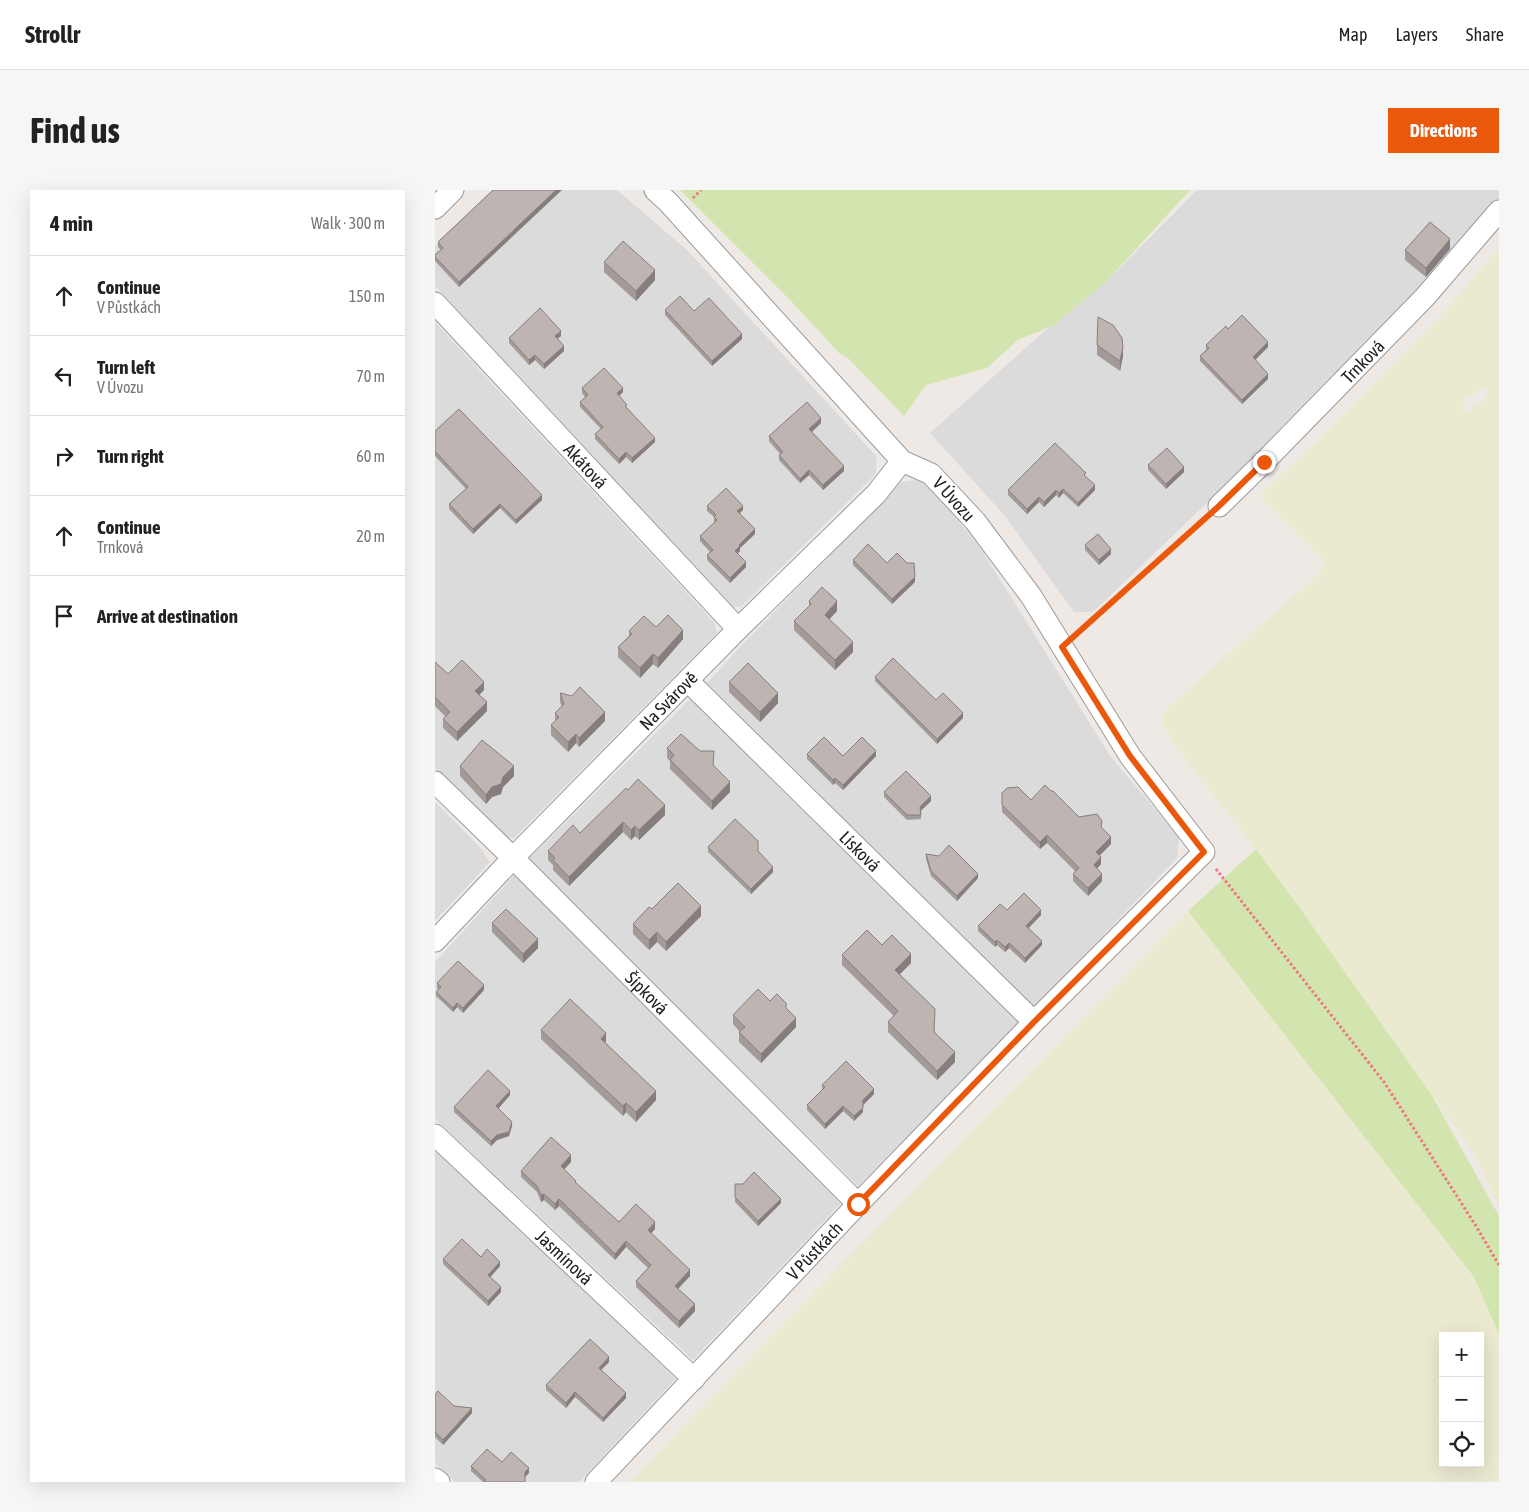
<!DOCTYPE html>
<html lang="en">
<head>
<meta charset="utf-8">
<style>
	body { margin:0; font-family:"Asap Condensed",sans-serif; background:#f6f6f6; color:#222 }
	.controls { position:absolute; right:15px; bottom:15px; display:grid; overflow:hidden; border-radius:0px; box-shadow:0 5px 20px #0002 }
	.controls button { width:45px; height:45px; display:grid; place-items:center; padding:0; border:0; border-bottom:1px solid #e0e0e0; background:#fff; color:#222; font:25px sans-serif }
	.stop { position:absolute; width:15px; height:15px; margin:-11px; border:4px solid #ea580c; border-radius:50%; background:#fff }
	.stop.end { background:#ea580c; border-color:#fff; box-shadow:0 1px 5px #0008 }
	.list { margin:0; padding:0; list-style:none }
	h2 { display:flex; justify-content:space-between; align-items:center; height:65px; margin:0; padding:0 20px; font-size:21px }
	h2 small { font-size:16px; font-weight:400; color:#767676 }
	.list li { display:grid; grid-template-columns:32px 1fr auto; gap:15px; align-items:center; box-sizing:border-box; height:80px; padding:0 20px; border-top:1px solid #e0e0e0 }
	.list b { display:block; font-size:19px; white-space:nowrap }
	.list p { margin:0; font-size:16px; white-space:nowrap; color:#767676 }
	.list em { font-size:16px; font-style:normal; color:#767676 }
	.icon { flex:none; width:28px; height:28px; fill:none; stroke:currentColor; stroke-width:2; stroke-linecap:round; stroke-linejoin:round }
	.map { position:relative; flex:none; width:1064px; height:1292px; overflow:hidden; border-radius:0px }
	header { display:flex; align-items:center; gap:30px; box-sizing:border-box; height:70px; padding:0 25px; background:#fff; border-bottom:1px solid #e0e0e0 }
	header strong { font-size:24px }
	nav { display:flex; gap:28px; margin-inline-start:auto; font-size:18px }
	.intro { display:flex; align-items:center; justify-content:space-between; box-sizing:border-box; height:120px; padding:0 30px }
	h1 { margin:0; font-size:35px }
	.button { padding:12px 22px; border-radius:0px; background:#ea580c; color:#fff; font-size:18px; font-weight:700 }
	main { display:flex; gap:30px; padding:0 30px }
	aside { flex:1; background:#fff; border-radius:0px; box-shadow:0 5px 20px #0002 }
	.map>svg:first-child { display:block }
	.residential { fill:#dcdbdb }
	.farmland { fill:#ece9d1; fill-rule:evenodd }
	.grass { fill:#d3e5ae }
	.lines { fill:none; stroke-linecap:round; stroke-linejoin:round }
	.minor-casing { stroke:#9b9b9b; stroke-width:23 }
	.path { stroke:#f0747e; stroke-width:3; stroke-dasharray:2.5 2.5; stroke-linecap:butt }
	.minor { stroke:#fff; stroke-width:21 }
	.wall { fill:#a39b98 }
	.shaded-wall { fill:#857e7c }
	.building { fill:#beb4b1; stroke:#857e7c }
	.route { stroke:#ea580c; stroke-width:6 }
	.labels { text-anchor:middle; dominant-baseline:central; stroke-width:4; stroke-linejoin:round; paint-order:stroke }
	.street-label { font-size:18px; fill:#1e1e1e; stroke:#fff }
</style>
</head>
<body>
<header>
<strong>Strollr</strong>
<nav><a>Map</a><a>Layers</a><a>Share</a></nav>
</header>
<div class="intro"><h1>Find us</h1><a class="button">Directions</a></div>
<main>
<aside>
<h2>4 min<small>Walk · 300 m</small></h2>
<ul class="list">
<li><svg class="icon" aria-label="ahead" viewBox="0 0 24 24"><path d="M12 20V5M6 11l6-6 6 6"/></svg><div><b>Continue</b><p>V Půstkách</p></div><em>150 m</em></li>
<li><svg class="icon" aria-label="left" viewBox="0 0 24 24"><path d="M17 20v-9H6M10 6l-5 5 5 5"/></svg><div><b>Turn left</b><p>V Úvozu</p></div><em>70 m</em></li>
<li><svg class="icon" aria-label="right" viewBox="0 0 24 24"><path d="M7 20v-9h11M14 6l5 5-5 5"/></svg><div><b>Turn right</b></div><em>60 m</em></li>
<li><svg class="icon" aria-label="ahead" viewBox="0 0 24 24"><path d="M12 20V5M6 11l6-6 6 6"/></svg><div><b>Continue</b><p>Trnková</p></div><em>20 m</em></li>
<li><svg class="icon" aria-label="arrive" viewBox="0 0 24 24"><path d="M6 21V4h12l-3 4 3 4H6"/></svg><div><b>Arrive at destination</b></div></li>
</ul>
</aside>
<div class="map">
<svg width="1064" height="1292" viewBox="0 0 1064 1292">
	<rect width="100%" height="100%" fill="#eee9e5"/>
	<path class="residential" d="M59,0H182L252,60L442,267L441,284L306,417H298L0,96V56Z
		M762,0H1064V8L1055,16L989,95L870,219L658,422H639L570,326L495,243L613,138L619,135L671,92Z
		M0,132L280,433L282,443L79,648H71L0,578Z
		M480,290L494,295L546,359L676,567L744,647L742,668L600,817L272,493L307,455L466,292Z
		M255,509L585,833L423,996L96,675L95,668Z
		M0,612L43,655L55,672L0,731Z
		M79,685L408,1011L258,1170L0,929V772Z
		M0,957L243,1186L144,1292H20L0,1273Z"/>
	<path class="farmland" d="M1064,58V1017L1040,966L864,717L821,659L751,571L727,535L726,528L734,516L881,386L888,376V370L824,306L879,254L1003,129ZM1047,198H1051L1053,203L1048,210L1032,222L1027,221L1026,218L1032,208Z
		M753,721L1039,1087L1064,1144V1292H196L247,1237ZM1008,1146H1045V1273H1008Z"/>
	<path class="grass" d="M245,0H755L671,92L619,135L583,150L552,178L491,195L469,226L413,168L404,163L357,112Z
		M821,659L864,717L996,904L1064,1026V1144L1039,1087L753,721Z"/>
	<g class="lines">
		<defs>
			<g id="minor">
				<path d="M0,18L18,0"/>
				<path id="s1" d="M0,113L303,439"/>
				<path id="s2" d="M784,316L829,272L990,107L1064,21"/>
				<path id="s3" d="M253,491L599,832"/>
				<path id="s4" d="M0,592L78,668L423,1014"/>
				<path id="s5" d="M0,751L78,668L303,439L441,304L467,271"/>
				<path id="s6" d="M0,945L259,1189"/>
				<path d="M0,1289L4,1292"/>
				<path id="s7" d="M161,1292L423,1014L599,832L769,662L695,566L596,406L540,331L496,284L467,271L233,12L220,0"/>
			</g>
		</defs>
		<use href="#minor" class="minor-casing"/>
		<path class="path" d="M258,8L266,0
			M643,442L769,329
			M781,679L949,892L1041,1036L1064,1075"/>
		<use href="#minor" class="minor"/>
	</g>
	<path class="wall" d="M58,0L24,97L0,71V65L6,60L3,57V52Z
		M1015,59L991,87L970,70V60Z
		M169,72L220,90L201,111L169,82Z
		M230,120L259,121L307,149L277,176L230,125Z
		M793,139L833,157L820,170L833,189L807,214L765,171V166L771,160V155Z
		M126,146L122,149L129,161L109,179L100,170L94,175L74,153V148Z
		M662,155L688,166L685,181L662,165Z
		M147,198L188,202L184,206L192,218L220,252L197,273L191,267L184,274L160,249V244L166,239L145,217V212L150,207L147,203Z
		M386,233L377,242L409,281L388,300L374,285L365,293L344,270V265L345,264L334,251V246Z
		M0,241L107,310L81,334L65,318L38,344L14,319V314L31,299L0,266Z
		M713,275L749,282L731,299L713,280Z
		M651,287L660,300L643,317L628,303L624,308L621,305L609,317L604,312L592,324L573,305V300Z
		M272,316L308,320L305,323L320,344L305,358V361L302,363L311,377L295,393L272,370V365L275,362L265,351V346L280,333L279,332V327L272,321Z
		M650,355L676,364L664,375L650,360Z
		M418,370L452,373H472L480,392L457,414L418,375Z
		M374,411L402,421L394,429L418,462L400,480L359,440V431L374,416Z
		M221,437L248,449L223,478L218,474L205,488L183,467V457L194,446V441Z
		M0,472L13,484L49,500L44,505L52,521L22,551L8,538V529L11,527L0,516Z
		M440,487L501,510L528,528L502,554L440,491Z
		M294,492L343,513L325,532L294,502Z
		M125,503L170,531L144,557L141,553L133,562L116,545V535L120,531V523L127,517L125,512Z
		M232,558L279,575L295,602L277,620L235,579V571L232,568Z
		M372,564L408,566H441L408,600L400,593L398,595L372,569Z
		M25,576L79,586L68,597L66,604L57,607L51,614L25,586Z
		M193,600L230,625L204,650L200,646L196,650L188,642L134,696L118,680V675L113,670V661L145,643Z
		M449,602L496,611L486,621V629L472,630L449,607Z
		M567,603L596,610L644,627L667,638L676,654L665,665L666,674L662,679L667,691L653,706L638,691V684L640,681L612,653L605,659L567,622Z
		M273,657L323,661L338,682L316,704L273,662Z
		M491,664L543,688L522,711L496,686L491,669Z
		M217,719L266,726L231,761L222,752L214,760L198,744V734Z
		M572,720L606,725L594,738L607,755L590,773L574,758L570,762L562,755L560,757L543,741V736Z
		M57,733L103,758L88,773L57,742Z
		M447,755L476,773L465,784L500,842L520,872L502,890L453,842V832L459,826L407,775V765Z
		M2,793L49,800L28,823L22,817L18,822L1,806V802L3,799L2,798Z
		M351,818L361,837L326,873L304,852V842H305L298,834V825Z
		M106,840L171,853L221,910L201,932L191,922L188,926L106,849Z
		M387,895L439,904L428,915V922L419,931L408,921L390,939L372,920V915L387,900Z
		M75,905L63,919L77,936L74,946L62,950L56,956L19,922V917Z
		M136,972L129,979L141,993L184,1032L220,1039L216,1043L255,1086L243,1099L260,1121L244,1138L201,1097V1091L213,1078L191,1057L180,1070L124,1016L120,1020L109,1010L106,1012L102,1002L86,987V981Z
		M300,994L346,1013L323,1036L300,1012Z
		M46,1067L65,1076L55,1087L66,1102L53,1116L8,1074V1069Z
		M174,1172L166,1180L191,1208L168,1232L140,1207L131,1218L111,1200V1195Z
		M0,1205L19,1216L37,1223L8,1255L0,1247Z
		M67,1272L94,1283L90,1287V1292H48L36,1281V1276Z"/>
	<path class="shaded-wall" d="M121,0H127L24,97V92Z
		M1015,49V59L991,87V78Z
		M220,80V90L201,111V101Z
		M126,141V146L120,151V146Z
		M307,144V149L277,176V171Z
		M833,152V157L818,172V167Z
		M129,156V161L109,179V174Z
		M688,157V166L685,181V171Z
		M100,165V170L94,175V170Z
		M833,184V189L807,214V210Z
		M188,198V202L182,208V203Z
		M386,228V233L374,244V239Z
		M220,248V252L197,273V268Z
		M191,262V267L184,274V269Z
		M409,276V281L388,300V295Z
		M749,277V282L731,299V294Z
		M374,280V285L365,293V289Z
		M660,295V300L643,317V313Z
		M628,299V303L624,308V303Z
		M621,300V305L609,317V312Z
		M107,305V310L81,334V330Z
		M604,307V312L592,324V319Z
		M65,314V318L38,344V339Z
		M308,316V320L302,325V321Z
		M320,339V344L305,358V361L300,366V361L304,355Z
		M676,359V364L664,375V370Z
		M311,372V377L295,393V388Z
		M480,387V392L457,414V409Z
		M402,411V421L390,434V425Z
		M248,440V449L223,478V468Z
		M418,452V462L400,480V470Z
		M218,464V474L205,488V478Z
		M49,492V500L40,509V501Z
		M343,503V513L325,532V522Z
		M52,512V521L22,551V542Z
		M170,522V531L144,557V548Z
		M528,523V528L502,554V549Z
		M141,544V553L133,562V552Z
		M441,561V566L408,600V595Z
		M79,576V586L68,597L66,604L57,607L51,614V605L57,597Z
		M400,588V593L398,595V590Z
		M295,592V602L277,620V611Z
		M496,606V611L485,621V617Z
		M230,615V625L204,650V640Z
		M188,632V642L134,696V687Z
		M200,636V646L196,650V640Z
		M612,645V653L605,659V652Z
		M676,647V654L661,669V662Z
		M666,667V674L659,682V675Z
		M338,677V682L316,704V699Z
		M543,684V688L522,711V706Z
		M667,684V691L653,706V698Z
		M266,716V726L231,761V752Z
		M606,720V725L591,740V736Z
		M222,742V752L214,760V750Z
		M103,749V758L88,773V764Z
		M562,750V755L560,757V752Z
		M607,751V755L590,773V768Z
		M574,753V758L570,762V757Z
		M476,764V773L460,789V780Z
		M49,795V800L28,823V818Z
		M22,813V817L18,822V818Z
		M361,828V837L326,873V864Z
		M171,843V853L166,849Z
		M520,862V872L502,890V881Z
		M439,899V904L428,915V910Z
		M75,901V905L61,921V916Z
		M221,901V910L201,932V922Z
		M191,913V922L188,926V916Z
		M408,916V921L390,939V934Z
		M428,918V922L419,931V926Z
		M77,932V936L74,946L62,950L56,956V951L62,945Z
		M136,965V972L126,983V976Z
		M109,1004V1010L106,1012V1005Z
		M124,1009V1016L120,1020V1014Z
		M346,1009V1013L323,1036V1031Z
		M220,1032V1039L213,1047V1040Z
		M191,1051V1057L180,1070V1064Z
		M65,1072V1076L53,1090V1085Z
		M255,1080V1086L240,1102V1096Z
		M66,1097V1102L53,1116V1111Z
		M260,1114V1121L244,1138V1131Z
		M174,1167V1172L164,1182V1178Z
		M140,1202V1207L131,1218V1213Z
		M191,1203V1208L168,1232V1228Z
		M37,1218V1223L8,1255V1250Z
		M94,1278V1283L90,1287V1282Z"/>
	<path class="building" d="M58,0H121L24,92L0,67V65L8,58L3,52Z
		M995,32L1015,49L991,78L970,60Z
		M188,51L220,80L201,101L169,72Z
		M245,106L259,121L274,108L307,144L277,171L230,120Z
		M105,118L126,141L120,146L129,156L109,174L100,165L94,170L74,148Z
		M807,125L833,152L818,167L833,184L807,210L765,166L774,158L771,155L791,136L793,139Z
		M663,127L678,135L687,148L688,157L685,171L662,155Z
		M169,178L188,198L182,203L192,215L190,216L220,248L197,268L191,262L184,269L160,244L168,237L145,212L153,205L147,198Z
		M372,212L386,228L374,239L409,276L388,295L374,280L365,289L344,265L348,262L334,246Z
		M24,219L107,305L81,330L65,314L38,339L14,314L33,297L0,261V241Z
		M620,253L651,283L649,285L660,295L643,313L628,299L624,303L621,300L609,312L604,307L592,319L573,300Z
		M732,258L749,277L731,294L713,275Z
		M291,298L308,316L302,321L320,339L304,355L305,356L300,361L311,372L295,388L272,365L278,360L265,346L282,330L279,327L281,325L272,316Z
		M663,344L676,359L664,370L650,355Z
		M433,354L452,373L462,363L472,373H479L480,387L457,409L418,370Z
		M387,397L402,411L390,425L418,452L400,470L359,431L376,414L374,411Z
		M233,425L248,440L223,468L218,464L205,478L183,457L197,444L194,441L209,426L221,437Z
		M458,468L501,510L508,503L528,523L502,549L440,487Z
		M27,470L49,492L40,501L52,512L22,542L8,529L15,522L0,507V472L13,484Z
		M313,473L343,503L325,522L294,492Z
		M145,497L170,522L144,548L141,544L133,552L116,535L124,527L120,523L129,514L125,503L137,506Z
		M246,544L265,561H279L278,575L295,592L277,611L235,570L239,565L232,558Z
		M389,547L408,566L427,547L441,561L408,595L400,588L398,590L372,564Z
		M47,550L79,576L68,587L66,594L57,597L51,605L25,576Z
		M471,581L496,606L485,617L486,625H472L449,602Z
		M203,589L230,615L204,640L200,636L196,640L188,632L134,687L118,670L120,668L113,661L138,635L145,643L191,598L193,600Z
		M610,595L616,601H618L644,627L662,624L667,631L666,637L676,647L661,662L666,667L659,675L667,684L653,698L638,684L644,678L612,645L605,652L567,615V603L572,598L583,597L596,610Z
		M300,629L323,651V661L338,677L316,699L273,657Z
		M514,655L543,684L522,706L496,681L491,664L504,666Z
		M243,693L266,716L231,752L222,742L214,750L198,734L214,717L217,719Z
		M589,703L606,720L591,736L607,751L590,768L574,753L570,757L562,750L560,752L543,736L565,714L572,720Z
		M71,719L103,749L88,764L57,733Z
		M432,740L447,755L457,745L476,764L460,780L500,819L499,842L520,862L502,881L453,832L463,821L407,765Z
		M23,771L49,795L28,818L22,813L18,818L1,802L6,797L2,793Z
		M323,799L335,811L342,804L351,813V818L361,828L326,864L304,842L310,837L298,825Z
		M135,809L171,843L166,849L221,901L201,922L191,913L188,916L106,840Z
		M411,871L439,899L428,910V918L419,926L408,916L390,934L372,915L390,897L387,895Z
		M53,880L75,901L61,916L77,932L74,942L62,945L56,951L19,917Z
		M116,947L136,965L126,976L141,991L140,992L184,1032L201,1014L220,1032L213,1040L255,1080L240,1096L260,1114L244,1131L201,1091L216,1075L191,1051L180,1064L124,1009L120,1014L109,1004L106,1005L102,996L86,981Z
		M319,982L346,1009L323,1031L300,1007V994H308Z
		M27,1049L46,1067L52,1059L65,1072L53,1085L66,1097L53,1111L8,1069Z
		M155,1149L174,1167L164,1178L191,1203L168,1228L140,1202L131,1213L111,1195Z
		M3,1201L19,1216L37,1218L8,1250L0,1242V1205Z
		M52,1259L67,1272L76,1262L94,1278L90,1282V1292H49L51,1290L36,1276Z"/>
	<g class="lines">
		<path class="route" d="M423,1014L599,832L769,662L695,566L627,457L784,316L829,272"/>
	</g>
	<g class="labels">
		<g class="street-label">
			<text stroke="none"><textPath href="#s2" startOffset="204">Trnková</textPath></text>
			<text stroke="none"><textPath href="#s1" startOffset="222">Akátová</textPath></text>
			<text transform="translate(519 309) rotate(48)">V Úvozu</text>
			<text stroke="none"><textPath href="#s5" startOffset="335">Na Svárově</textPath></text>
			<text stroke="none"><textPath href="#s3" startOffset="242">Lísková</textPath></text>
			<text stroke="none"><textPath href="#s4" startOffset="299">Šípková</textPath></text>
			<text stroke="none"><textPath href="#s7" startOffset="318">V Půstkách</textPath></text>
			<text stroke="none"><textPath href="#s6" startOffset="178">Jasmínová</textPath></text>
		</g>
	</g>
</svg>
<div class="controls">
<button>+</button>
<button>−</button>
<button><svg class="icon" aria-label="locate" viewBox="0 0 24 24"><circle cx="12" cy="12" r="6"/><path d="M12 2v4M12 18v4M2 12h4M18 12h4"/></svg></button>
</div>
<div class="stop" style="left:423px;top:1014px"></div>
<div class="stop end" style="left:829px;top:272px"></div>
</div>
</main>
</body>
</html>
